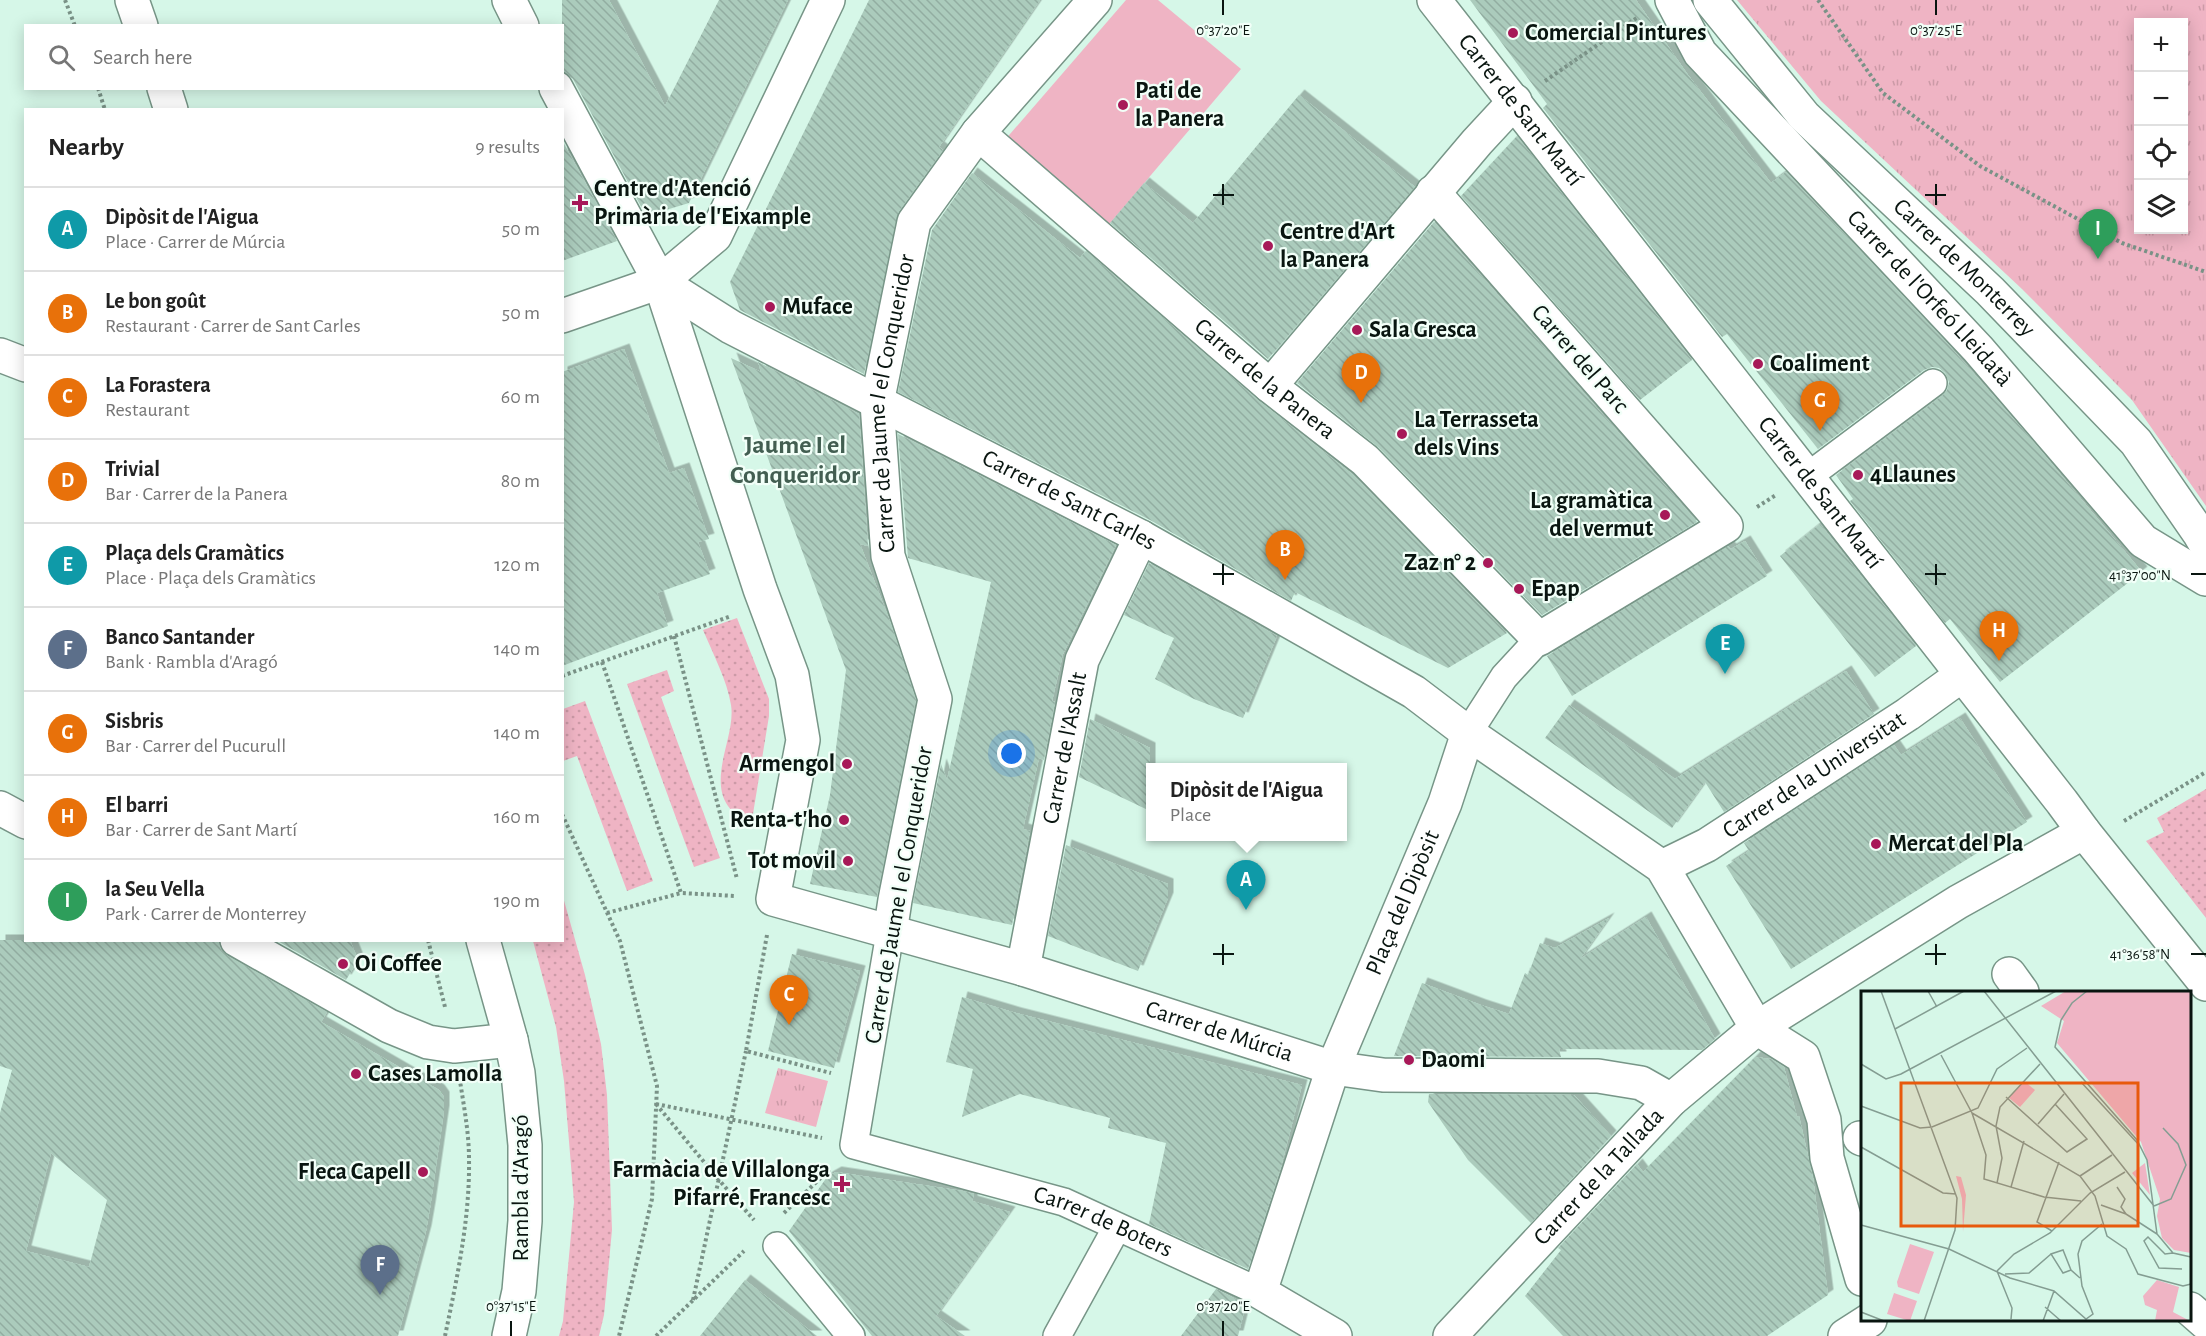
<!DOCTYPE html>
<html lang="en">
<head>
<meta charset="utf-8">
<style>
	body { margin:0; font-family:"Alegreya Sans",sans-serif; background:#f2f2f2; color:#222 }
	.controls { position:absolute; right:18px; top:18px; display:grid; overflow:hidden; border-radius:0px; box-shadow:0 3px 15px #0003 }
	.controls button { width:54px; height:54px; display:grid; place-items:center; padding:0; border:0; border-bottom:2px solid #e0e0e0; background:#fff; color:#222; font:30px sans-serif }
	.you { position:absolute; left:1012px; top:754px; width:21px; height:21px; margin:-15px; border:4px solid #fff; border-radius:50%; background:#1a73e8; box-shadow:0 0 0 9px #1a73e833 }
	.badge { display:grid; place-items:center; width:39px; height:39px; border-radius:50%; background:#db2777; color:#fff; font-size:20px; font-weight:700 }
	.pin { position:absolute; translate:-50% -50px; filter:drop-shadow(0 2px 3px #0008) }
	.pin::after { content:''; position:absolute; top:32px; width:21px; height:18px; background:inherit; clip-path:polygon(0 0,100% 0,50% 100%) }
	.popup { position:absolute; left:1146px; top:763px; width:201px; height:78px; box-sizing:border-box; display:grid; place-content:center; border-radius:0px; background:#fff; filter:drop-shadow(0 2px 4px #0005); font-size:20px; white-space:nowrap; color:#767676 }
	.popup b { font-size:22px; color:#222 }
	.popup::after { content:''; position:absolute; left:50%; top:100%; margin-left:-12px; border:12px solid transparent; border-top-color:#fff }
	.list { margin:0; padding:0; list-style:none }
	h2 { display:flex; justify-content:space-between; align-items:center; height:78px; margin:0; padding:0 24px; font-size:26px }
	h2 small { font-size:20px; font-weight:400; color:#767676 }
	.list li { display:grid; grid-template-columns:39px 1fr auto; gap:18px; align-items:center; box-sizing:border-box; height:84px; padding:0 24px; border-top:2px solid #e0e0e0 }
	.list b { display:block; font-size:22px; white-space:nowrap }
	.list p { margin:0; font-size:20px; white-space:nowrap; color:#767676 }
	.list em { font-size:20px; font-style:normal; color:#767676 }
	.icon { flex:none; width:33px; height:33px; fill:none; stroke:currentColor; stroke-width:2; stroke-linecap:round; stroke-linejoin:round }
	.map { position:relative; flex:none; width:2206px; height:1336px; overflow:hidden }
	.search { position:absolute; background:#fff; box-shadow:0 3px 15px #0003; left:24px; top:24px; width:540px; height:66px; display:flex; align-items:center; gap:15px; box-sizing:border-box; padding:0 21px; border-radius:0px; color:#767676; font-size:22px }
	.panel { position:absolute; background:#fff; box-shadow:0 3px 15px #0003; left:24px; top:108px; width:540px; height:834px; border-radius:0px }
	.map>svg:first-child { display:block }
	.grass { fill:url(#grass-dots) }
	.park { fill:url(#park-tufts); fill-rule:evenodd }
	.pitch { fill:#efb4c4 }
	.building { fill:url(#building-back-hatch); fill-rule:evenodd; filter:url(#shadow) }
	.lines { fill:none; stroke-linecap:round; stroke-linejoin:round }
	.pedestrian-casing { stroke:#779587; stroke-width:30 }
	.minor-casing { stroke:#779587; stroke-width:36 }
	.secondary-casing { stroke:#779587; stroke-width:36 }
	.path { stroke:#7a9287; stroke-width:4; stroke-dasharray:3 3; stroke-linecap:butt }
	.pedestrian { stroke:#fff; stroke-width:27 }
	.minor { stroke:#fff; stroke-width:33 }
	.secondary { stroke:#fff; stroke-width:33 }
	.ticks { fill:none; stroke:#091510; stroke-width:2 }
	.poi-dot { fill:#a71958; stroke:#f2fff8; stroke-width:2 }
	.labels { text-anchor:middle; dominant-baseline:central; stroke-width:4.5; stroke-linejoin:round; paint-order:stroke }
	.poi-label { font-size:24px; font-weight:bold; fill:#091510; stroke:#f2fff8; text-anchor:start }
	.street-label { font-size:24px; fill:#091510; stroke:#f2fff8 }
	.neighbourhood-label { font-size:26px; font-weight:bold; fill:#425e51; stroke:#f2fff8 }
	.inset-road { fill:none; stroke:#849d92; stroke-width:1.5 }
	.view { fill:#e8590c; fill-opacity:0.15; stroke:#e8590c; stroke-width:3 }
	.inset-edge { fill:none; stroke:#091510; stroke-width:3 }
	.ticks-label { font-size:15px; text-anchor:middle; fill:#091510; stroke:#f2fff8; stroke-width:4.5; stroke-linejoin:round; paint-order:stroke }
</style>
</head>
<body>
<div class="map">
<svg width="2206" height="1336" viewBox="0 0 2206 1336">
	<defs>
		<pattern id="grass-dots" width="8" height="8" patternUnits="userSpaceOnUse" patternTransform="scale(1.5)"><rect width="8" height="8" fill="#efb4c4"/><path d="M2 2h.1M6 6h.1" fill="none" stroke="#cc9aa7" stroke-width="1.8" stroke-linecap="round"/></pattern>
		<pattern id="park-tufts" width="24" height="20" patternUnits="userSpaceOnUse" patternTransform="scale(1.5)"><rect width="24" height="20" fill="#efb4c4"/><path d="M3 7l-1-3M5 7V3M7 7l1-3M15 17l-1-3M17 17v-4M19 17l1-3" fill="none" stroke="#cc9aa7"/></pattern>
		<pattern id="building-back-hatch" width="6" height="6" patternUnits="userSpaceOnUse" patternTransform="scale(1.5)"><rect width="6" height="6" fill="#abcbbc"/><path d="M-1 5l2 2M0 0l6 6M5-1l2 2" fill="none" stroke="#92ada1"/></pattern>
		<filter id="shadow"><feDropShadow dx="5.5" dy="-5.5" stdDeviation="0" flood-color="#0004"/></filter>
	</defs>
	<rect width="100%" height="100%" fill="#d6f7e8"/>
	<path class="grass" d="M737,618L769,699V716L752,820C745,816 732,813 728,806C708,777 736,735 731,705C727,680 713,654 703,630Z
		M667,670L674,691L661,697L720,858L694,867L627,684Z
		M585,701L653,881L627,891L577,756L563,761V709Z
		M2206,789V918L2146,841L2164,832L2157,818Z
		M563,897L585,975L601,1044L607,1095L612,1230L604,1315L599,1336H559L563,1321L574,1202L564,1081L556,1027L533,941L562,940Z"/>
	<path class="park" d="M1737,0H2206V506L2132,400L2022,289L1821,101ZM2138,22H2184V230H2138Z
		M778,1068L828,1081L816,1127L765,1113Z"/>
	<path class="pitch" d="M1126,0H1158L1241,69L1106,228L1004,141Z"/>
	<path class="building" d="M562,0H609L665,106L719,0H788L689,203L646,216L573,79L562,71Z
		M869,0H1040L939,147L943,150L899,211L864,374L740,310L730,282Z
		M1470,0H1636L1688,75L1771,183L1786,172L1947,343L2026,433L2142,572L2000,682L1950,619L1945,623L1850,501L1853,499L1836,475L1942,396L1947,390L1949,382L1945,373L1939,368L1932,367L1924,370L1818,449L1727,334L1722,337L1543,108L1547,104Z
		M1299,95L1415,187L1268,359L1110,223L1144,183L1193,223Z
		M1517,136L1692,360L1640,400L1461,196Z
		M562,140L617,241L562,261Z
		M972,173L1080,258L1086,251L1258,400L1352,474L1507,633L1448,668L1295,592L1291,601L1150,520L898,392L932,230Z
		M1434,222L1697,522L1542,615L1378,447L1297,383Z
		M624,349L669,473L684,468L709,539L698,542L710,574L657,593L668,626L562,666V372Z
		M731,358L761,372L758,362L859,414L868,546L860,544L891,624L916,700L877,897L810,884L830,795L846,670Z
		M898,434L1116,545L1063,654L1052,701L1055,702L1044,760L1039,758L1023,829L1030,831L1012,925L913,903L941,764L947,780L991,582L908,558Z
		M1820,524L1916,646L1875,677L1780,556Z
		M1745,541L1767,576L1572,696L1547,656L1728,546L1731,549Z
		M1149,563L1277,636L1243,718L1194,699L1155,679L1174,638L1124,615Z
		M1846,671L1874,714L1724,812L1705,782L1672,828L1545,738L1569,705L1675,779Z
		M1960,718L2027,822L1791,969L1726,866L1749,851L1744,843L1894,745L1901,755Z
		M1090,719L1150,748V811L1079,777Z
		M1066,845L1168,884V898L1138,971L1048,936Z
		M1646,917L1715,1039L1702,1050L1559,1049L1561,1057L1394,1056L1422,983L1481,1005L1509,1014L1525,973L1528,975L1540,943L1555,948L1609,918L1580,959Z
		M0,940H218L221,950L228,956L327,1012L321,1022L439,1090L444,1097V1111L430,1208L426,1231L398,1336H0V1113L12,1070L0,1066ZM51,1153L107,1200L89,1267L26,1251Z
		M276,940H350L358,960L346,980Z
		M792,954L860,971L834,1068L768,1051Z
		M962,997L1016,1013L1302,1085L1281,1167L1248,1269L1149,1224L1166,1143L1108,1128L1110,1118L1020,1094L962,1117L973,1069L946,1062Z
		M1755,1057L1771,1059L1784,1067L1797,1117L1799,1116L1813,1178L1828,1295L1767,1336H1563L1525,1296L1561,1250L1558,1248L1637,1164L1643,1172Z
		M1429,1094L1574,1095L1611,1136L1531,1223L1468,1160L1428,1102Z
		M836,1172L963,1191L974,1194L972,1201L1010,1212L936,1316L965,1336H872L789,1231L827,1177Z
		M745,1280L817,1336H700Z
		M1216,1289L1246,1304L1238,1336H1181Z"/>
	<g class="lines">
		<defs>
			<g id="pedestrian">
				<path d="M1807,477L1933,383"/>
				<path d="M1468,733L1504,677L1539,639"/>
				<path id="s1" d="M890,933L854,1145L1064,1202L1260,1292"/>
				<path d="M777,1246L851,1336"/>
				<path d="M1057,1336L1117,1227"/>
			</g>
			<g id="minor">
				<path d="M509,0L522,26"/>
				<path id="s2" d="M1434,0L2062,802L2084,832L2206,984"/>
				<path id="s3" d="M1672,0L1700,53L1978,349L2143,541L2206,579"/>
				<path id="s4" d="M1710,0L1804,116L1990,291L2136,442L2199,533L2206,545"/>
				<path id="s5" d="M556,88L660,282L760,589L792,675L803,740L773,899L1023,969L1333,1068L1383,1075L1598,1076L1641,1083L1671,1100"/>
				<path id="s6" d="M978,133L1270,386L1365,460L1539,639L1726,526L1433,192"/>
				<path id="s7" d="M660,282L731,327L1141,537L1414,692L1468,733L1662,867L1757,1028L1803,1057L1824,1120L1827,1158L1862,1279"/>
				<path d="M562,316L660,282L715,236L828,0"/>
				<path d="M0,355L26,365"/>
				<path d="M1270,386L1477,142L1515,101"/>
				<path d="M0,808L26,822"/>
				<path id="s8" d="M1662,867L1707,845L1908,714L1962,675"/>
				<path id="s9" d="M890,933L895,900L935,699L888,556L877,403L914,222L978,133L1095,0"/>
				<path d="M237,940L389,1026L428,1042L454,1046L511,1040"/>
				<path id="s10" d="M1023,969L1082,660L1141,537"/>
				<path d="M2009,974L2022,992"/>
				<path d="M1860,1138L1862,1139"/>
				<path d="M2190,1309L2206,1323"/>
				<path id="s11" d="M1335,1336L1260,1292L1333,1068L1445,803L1468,733"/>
				<path id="s12" d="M1450,1336L1671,1100L1757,1028L1958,902L2084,832"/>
				<path d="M1845,1336L1870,1320"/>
			</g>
			<path id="secondary" d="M132,0L141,26
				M164,88L171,110
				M483,940L511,1040L518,1073L525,1145V1221L519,1291L509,1336"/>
		</defs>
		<use href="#pedestrian" class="pedestrian-casing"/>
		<use href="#minor" class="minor-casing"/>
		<use href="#secondary" class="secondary-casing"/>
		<path class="path" d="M65,0L75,26
			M1818,0L1883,93L1980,166L2122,243L2206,272
			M1545,81L1638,17
			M98,88L105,110
			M1757,507L1776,495
			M674,636L737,879
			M602,662L681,893L736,896
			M562,676L731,616
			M562,814L620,941L657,1086L652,1199L619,1336
			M2124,821L2206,772
			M607,913L681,893
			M767,935L746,1051L831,1073
			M428,940L445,1007
			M656,1104L822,1138
			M656,1104L719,1180L754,1220
			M784,1213L831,1168
			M693,1300L746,1051
			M445,1336C457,1278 470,1219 469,1159C469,1133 464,1107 460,1081
			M656,1336L744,1251"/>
		<use href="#pedestrian" class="pedestrian"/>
		<use href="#minor" class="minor"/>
		<use href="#secondary" class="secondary"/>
	</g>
	<path class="ticks" d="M1223,0V15M1936,0V15M1223,184V205M1936,184V205M1213,195H1234M1925,195H1946M1223,564V585M1936,564V585M1213,574H1234M1925,574H1946M2191,574H2206M1223,944V965M1936,944V965M1213,954H1234M1925,954H1946M2191,954H2206M511,1321V1336M1223,1321V1336"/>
	<g class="poi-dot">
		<circle cx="1513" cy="33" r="6"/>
		<circle cx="1123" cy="105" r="6"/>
		<path d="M577 194h6v6h6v6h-6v6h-6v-6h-6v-6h6z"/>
		<circle cx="1268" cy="246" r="6"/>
		<circle cx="770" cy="307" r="6"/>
		<circle cx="1357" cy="330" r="6"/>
		<circle cx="1758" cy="364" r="6"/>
		<circle cx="1402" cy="434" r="6"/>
		<circle cx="1858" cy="475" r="6"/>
		<circle cx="1665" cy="515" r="6"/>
		<circle cx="1488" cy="563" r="6"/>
		<circle cx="1519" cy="589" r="6"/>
		<circle cx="847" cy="764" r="6"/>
		<circle cx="844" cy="820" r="6"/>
		<circle cx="1876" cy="844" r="6"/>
		<circle cx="848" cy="861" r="6"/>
		<circle cx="343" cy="964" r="6"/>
		<circle cx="1409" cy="1060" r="6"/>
		<circle cx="356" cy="1074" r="6"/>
		<circle cx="423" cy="1172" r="6"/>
		<path d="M839 1175h6v6h6v6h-6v6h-6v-6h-6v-6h6z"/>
	</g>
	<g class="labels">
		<g class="poi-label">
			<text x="1525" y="33">Comercial Pintures</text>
			<text x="1135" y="91">Pati de<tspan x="1135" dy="28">la Panera</tspan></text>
			<text x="594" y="189">Centre d'Atenció<tspan x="594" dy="28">Primària de l'Eixample</tspan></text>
			<text x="1280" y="232">Centre d'Art<tspan x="1280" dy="28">la Panera</tspan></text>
			<text x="782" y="307">Muface</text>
			<text x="1369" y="330">Sala Gresca</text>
			<text x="1770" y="364">Coaliment</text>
			<text x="1414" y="420">La Terrasseta<tspan x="1414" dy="28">dels Vins</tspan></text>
			<text x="1870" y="475">4Llaunes</text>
			<text x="1653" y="501" text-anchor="end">La gramàtica<tspan x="1653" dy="28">del vermut</tspan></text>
			<text x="1476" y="563" text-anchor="end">Zaz n° 2</text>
			<text x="1531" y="589">Epap</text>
			<text x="835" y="764" text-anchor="end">Armengol</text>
			<text x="832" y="820" text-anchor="end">Renta-t'ho</text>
			<text x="1888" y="844">Mercat del Pla</text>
			<text x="836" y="861" text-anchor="end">Tot movil</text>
			<text x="355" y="964">Oi Coffee</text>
			<text x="1421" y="1060">Daomi</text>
			<text x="368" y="1074">Cases Lamolla</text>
			<text x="830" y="1170" text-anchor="end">Farmàcia de Villalonga<tspan x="830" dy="28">Pifarré, Francesc</tspan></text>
			<text x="411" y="1172" text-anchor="end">Fleca Capell</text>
		</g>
		<g class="street-label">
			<text stroke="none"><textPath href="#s2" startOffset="140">Carrer de Sant Martí</textPath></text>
			<text stroke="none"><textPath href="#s4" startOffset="370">Carrer de Monterrey</textPath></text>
			<text stroke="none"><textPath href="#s3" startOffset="396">Carrer de l'Orfeó Lleidatà</textPath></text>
			<text transform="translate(1580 359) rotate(49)">Carrer del Parc</text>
			<text stroke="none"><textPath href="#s6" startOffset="378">Carrer de la Panera</textPath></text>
			<text stroke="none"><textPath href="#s9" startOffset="543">Carrer de Jaume I el Conqueridor</textPath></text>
			<text stroke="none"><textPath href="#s2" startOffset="626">Carrer de Sant Martí</textPath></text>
			<text stroke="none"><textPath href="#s7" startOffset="464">Carrer de Sant Carles</textPath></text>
			<text stroke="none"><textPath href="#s10" startOffset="225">Carrer de l'Assalt</textPath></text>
			<text stroke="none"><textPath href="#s8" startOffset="178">Carrer de la Universitat</textPath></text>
			<text transform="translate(899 895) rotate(-80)">Carrer de Jaume I el Conqueridor</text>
			<text stroke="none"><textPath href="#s11" startOffset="502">Plaça del Dipòsit</textPath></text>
			<text stroke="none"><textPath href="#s5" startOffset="1328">Carrer de Múrcia</textPath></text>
			<text stroke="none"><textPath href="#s12" startOffset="218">Carrer de la Tallada</textPath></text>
			<text transform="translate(521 1188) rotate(-90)">Rambla d'Aragó</text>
			<text stroke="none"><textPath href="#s1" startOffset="476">Carrer de Boters</textPath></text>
		</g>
		<g class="neighbourhood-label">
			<text x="795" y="445">Jaume I el<tspan x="795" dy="30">Conqueridor</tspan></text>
		</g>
	</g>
	<g transform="translate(1861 991)">
		<rect width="330" height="330" fill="#d6f7e8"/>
		<path d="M284,172L289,204L271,182ZM95,185L100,186L105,204L102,241L101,208ZM49,253L73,261L58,303L37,296L36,291ZM33,302L56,310L49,330L26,323Z" fill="#efb4c4"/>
		<path d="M205,0H330V262L313,259L301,247L296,225L299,208L280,151L196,52L203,30L180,15ZM296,289L318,296L312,321L329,330H294L296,319L284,314L282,305Z" fill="#efb4c4"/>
		<path d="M163,90L174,99L159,116L148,107Z" fill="#efb4c4"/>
		<path class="inset-road" d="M20,0L96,207L94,239L63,330M67,0L76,16M123,0L293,215M226,0L211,12L200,29L194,56L276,149L286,169L296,243L312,262L330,266M34,38L103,0M80,64L111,122L125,164L123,188L183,206L220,210M0,73L25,88L40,83L195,0M220,91L279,155M145,106L206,161L226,148L194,113M0,115L59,137L71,136L117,117L136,78L166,57M111,122L219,185L234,205L246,245L265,258L277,283L322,295L330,293M177,133L203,103M0,156L82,202L95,203M219,185L251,164M136,192L141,167L135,135L139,116L179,73M150,196L163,150M256,196L264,208L260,216L265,223M240,214L265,223L296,243M293,215L310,208L325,174L317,153L302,137M0,234L88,258L149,287L193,300L225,328L232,323L221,295L217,263L221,250L241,233M191,240L176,231L198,171M312,262L304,263L287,246L283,250L298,277L321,278M210,279L202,282L190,263L202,259L210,279L219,287M136,280L153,263L189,242L229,202L264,181M136,280L151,317L150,328M144,283L168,282L190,263M184,316L200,330M0,321L23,330M182,330L193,300"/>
		<path class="view" d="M40,92H277V235H40Z"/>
		<rect width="330" height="330" class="inset-edge"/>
	</g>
	<g class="ticks-label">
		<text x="1223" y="35">0°37'20"E</text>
		<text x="1936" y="35">0°37'25"E</text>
		<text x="2140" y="580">41°37'00"N</text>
		<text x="2140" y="959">41°36'58"N</text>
		<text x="511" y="1311">0°37'15"E</text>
		<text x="1223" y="1311">0°37'20"E</text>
	</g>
</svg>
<div class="controls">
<button>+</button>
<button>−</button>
<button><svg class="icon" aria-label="locate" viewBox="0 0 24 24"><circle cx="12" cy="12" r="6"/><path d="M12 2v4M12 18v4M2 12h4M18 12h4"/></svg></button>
<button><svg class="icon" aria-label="layers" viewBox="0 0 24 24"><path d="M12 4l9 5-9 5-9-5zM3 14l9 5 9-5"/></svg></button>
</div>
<div class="you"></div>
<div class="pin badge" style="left:1246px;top:910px;background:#0f9aa8">A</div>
<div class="popup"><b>Dipòsit de l'Aigua</b>Place</div>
<div class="pin badge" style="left:1285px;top:580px;background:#e8710a">B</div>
<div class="pin badge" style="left:789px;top:1025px;background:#e8710a">C</div>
<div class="pin badge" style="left:1361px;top:403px;background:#e8710a">D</div>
<div class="pin badge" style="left:1725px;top:674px;background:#0f9aa8">E</div>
<div class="pin badge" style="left:380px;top:1295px;background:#5c6f8a">F</div>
<div class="pin badge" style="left:1820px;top:431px;background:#e8710a">G</div>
<div class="pin badge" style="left:1999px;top:661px;background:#e8710a">H</div>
<div class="pin badge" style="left:2098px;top:259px;background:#2e9e5b">I</div>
<div class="search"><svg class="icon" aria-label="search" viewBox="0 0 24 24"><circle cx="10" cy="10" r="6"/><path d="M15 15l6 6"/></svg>Search here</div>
<section class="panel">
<h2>Nearby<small>9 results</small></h2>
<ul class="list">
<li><span class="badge" style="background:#0f9aa8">A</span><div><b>Dipòsit de l'Aigua</b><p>Place · Carrer de Múrcia</p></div><em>50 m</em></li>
<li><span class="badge" style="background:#e8710a">B</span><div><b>Le bon goût</b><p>Restaurant · Carrer de Sant Carles</p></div><em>50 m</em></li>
<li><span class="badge" style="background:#e8710a">C</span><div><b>La Forastera</b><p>Restaurant</p></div><em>60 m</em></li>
<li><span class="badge" style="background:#e8710a">D</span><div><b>Trivial</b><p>Bar · Carrer de la Panera</p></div><em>80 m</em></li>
<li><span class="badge" style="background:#0f9aa8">E</span><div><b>Plaça dels Gramàtics</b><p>Place · Plaça dels Gramàtics</p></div><em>120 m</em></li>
<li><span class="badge" style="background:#5c6f8a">F</span><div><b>Banco Santander</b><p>Bank · Rambla d'Aragó</p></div><em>140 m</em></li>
<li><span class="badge" style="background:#e8710a">G</span><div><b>Sisbris</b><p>Bar · Carrer del Pucurull</p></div><em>140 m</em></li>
<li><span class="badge" style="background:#e8710a">H</span><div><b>El barri</b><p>Bar · Carrer de Sant Martí</p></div><em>160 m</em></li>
<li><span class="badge" style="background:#2e9e5b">I</span><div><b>la Seu Vella</b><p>Park · Carrer de Monterrey</p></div><em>190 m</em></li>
</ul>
</section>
</div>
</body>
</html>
